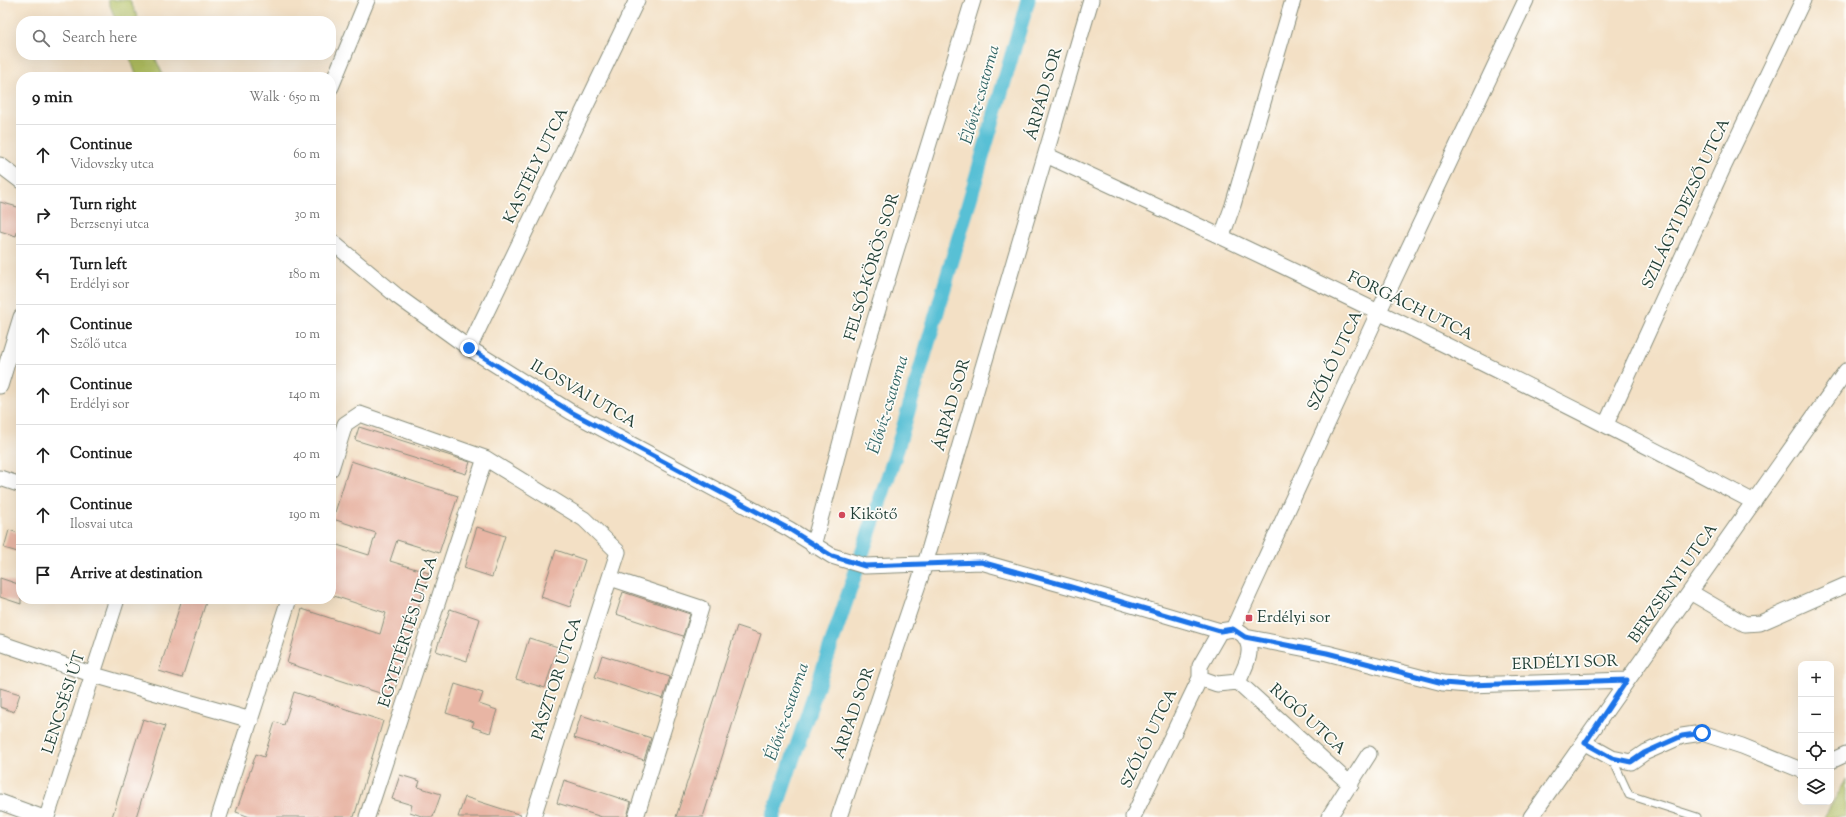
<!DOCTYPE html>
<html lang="en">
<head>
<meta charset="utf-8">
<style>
	body { margin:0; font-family:"Sorts Mill Goudy",serif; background:#f6f6f6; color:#222 }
	.controls { position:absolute; right:12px; bottom:12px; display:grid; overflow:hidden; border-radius:8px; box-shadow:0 4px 16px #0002 }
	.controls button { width:36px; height:36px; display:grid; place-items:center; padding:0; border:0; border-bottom:1px solid #e0e0e0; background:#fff; color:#222; font:20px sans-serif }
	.stop { position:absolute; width:12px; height:12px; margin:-9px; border:3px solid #1a73e8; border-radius:50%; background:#fff }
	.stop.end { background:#1a73e8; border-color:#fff; box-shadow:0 1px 4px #0008 }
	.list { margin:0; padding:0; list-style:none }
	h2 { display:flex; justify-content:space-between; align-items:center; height:52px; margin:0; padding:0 16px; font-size:17px }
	h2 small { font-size:13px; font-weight:400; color:#767676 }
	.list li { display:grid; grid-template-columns:26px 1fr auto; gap:12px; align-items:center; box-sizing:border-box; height:60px; padding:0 16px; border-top:1px solid #e0e0e0 }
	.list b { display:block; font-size:15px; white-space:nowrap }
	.list p { margin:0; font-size:13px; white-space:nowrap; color:#767676 }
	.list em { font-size:13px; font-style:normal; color:#767676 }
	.icon { flex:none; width:22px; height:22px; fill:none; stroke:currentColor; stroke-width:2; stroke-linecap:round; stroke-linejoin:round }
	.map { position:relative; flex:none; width:1846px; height:817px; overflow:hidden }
	.search { position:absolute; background:#fff; box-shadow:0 4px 16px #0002; left:16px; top:16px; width:320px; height:44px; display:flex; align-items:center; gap:10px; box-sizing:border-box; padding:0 14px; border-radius:16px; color:#767676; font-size:15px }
	.panel { position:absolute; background:#fff; box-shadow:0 4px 16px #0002; left:16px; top:72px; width:320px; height:532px; border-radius:16px }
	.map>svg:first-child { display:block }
	.green { fill:#b1bf61; stroke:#687e4a }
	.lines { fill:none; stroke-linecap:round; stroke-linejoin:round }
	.canal { stroke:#58c0d5; stroke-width:15 }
	.building { fill:#e8b5a4 }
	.service-casing { stroke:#898e7c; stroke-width:9 }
	.minor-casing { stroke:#898e7c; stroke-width:17 }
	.service { stroke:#fff; stroke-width:7 }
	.minor { stroke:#fff; stroke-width:15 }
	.route { stroke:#1a73e8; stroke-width:5 }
	.poi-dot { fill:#d1495b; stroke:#fdfcf7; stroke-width:1.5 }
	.labels { text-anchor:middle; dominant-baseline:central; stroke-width:3.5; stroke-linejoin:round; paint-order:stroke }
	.street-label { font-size:16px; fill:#1f3d34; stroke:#fdfcf7 }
	.poi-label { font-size:16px; fill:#1f3d34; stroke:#fdfcf7; text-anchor:start }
	.water-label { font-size:17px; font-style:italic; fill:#306464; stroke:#fdfcf7 }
</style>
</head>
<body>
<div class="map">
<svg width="1846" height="817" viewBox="0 0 1846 817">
	<rect width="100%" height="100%" fill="#fdfcf7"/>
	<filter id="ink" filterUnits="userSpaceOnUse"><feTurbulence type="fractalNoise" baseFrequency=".025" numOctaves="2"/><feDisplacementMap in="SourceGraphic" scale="8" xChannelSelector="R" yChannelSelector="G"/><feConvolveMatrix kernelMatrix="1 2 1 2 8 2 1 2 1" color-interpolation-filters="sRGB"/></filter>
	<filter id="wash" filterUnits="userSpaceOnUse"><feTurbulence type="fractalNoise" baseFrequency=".012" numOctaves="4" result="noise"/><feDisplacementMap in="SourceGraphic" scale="16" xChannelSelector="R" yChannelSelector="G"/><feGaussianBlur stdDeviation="0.9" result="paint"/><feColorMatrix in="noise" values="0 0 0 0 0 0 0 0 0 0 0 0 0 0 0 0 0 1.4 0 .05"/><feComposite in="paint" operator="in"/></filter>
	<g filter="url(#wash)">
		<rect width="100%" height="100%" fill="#f3e0c5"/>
		<path class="green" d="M108,0H130L139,21H116Z
			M129,55H154L164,77H137Z
			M1846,780V817H1824Z"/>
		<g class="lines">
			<path class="canal" d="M773,817L895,456L1028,0"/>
		</g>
		<g id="blocks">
			<path class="building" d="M0,202L21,208V220L16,236L0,231Z
				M359,427L470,462L466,474L355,440Z
				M351,461L458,496L439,553L397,540L390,561L429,573L418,607H420L409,643L411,644L392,697L287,663L302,609L380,634L386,613L331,595V543L369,555L376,533L333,519Z
				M477,527L505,536L492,577L464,568Z
				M9,530L21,534V553L4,548Z
				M556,550L585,560L570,607L541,597Z
				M0,578L21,585V604L0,597Z
				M623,592L690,614L683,636L616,614Z
				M182,599H207L182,678L159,671Z
				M450,609L480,619L467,661L436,651Z
				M737,626L761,634L703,817H676Z
				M529,638L558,647L545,688L516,679Z
				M602,655L670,677L663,699L595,677Z
				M455,684L483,693L479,704L497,710L490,733L472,727L474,722L446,713Z
				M0,688L20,694L14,712L0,707Z
				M294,692L383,721L354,817H250L236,812L256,754L264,757L275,722L284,725Z
				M581,715L651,738L644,760L574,738Z
				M143,719L165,726L136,817H112Z
				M400,775L420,781L418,787L441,794L433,817H424L410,812L412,805L392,799Z
				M564,780L631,802L627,817H602L557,803Z
				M465,797L521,815L520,817H458Z"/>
		</g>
	</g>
	<g filter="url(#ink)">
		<use href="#blocks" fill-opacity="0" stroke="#898e7c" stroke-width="1"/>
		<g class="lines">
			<defs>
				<path id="service" d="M1612,758L1629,795L1697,817"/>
				<path id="minor" d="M331,87L367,0
					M1046,155C1285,265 1521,379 1754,502
					M0,165L21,181
					M1222,236L1233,205L1293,0
					M331,241L397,296L469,348L571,412L789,529L832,556L865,566L981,562L1071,587L1220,631
					M469,348L637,0
					M0,386L21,317
					M1606,424L1722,170L1803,0
					M331,469L345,424L360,414L485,458L584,519L618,552L533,817
					M0,478L21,485
					M813,546L864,355L973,0
					M610,578L701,608L636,817
					M1690,592L1745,624L1760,623L1846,585
					M1233,629L1379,311L1526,0
					M1245,637L1327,653L1443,683L1468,685L1627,680
					M0,643L94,675L251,720
					M1238,682L1351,785
					M1585,743L1612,758L1631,762L1644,753L1682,736L1702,733L1742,746L1801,770
					M1831,761L1846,754
					M0,802L41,817
					M47,817L117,599
					M219,817L289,599
					M367,817L485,458
					M839,817L925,564L1091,0
					M1133,817L1200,678V666L1220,631L1233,629C1237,631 1242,633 1244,636C1256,650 1244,669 1238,682L1217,684L1200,678
					M1329,817L1369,754
					M1531,817L1846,371"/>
			</defs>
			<use href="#service" class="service-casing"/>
			<use href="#minor" class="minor-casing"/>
			<use href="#service" class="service"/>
			<use href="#minor" class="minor"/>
		</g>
	</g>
	<g class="lines" filter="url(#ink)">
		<path class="route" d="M469,348L571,412L789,529L832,556L865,566L981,562L1071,587L1220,631L1233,629L1245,637L1327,653L1443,683L1468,685L1627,680L1585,743L1612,758L1631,762L1644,753L1682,736L1702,733"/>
	</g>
	<g class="poi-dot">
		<circle cx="842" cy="515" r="4"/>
		<rect x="1245" y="614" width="8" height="8" rx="2"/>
	</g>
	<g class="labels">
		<g class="street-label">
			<text transform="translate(1045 94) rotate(-74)">ÁRPÁD SOR</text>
			<text transform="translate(537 166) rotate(-64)">KASTÉLY UTCA</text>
			<text transform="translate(1687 204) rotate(-65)">SZILÁGYI DEZSŐ UTCA</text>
			<text transform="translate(873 267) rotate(-73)">FELSŐ-KÖRÖS SOR</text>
			<text transform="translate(1410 307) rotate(26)">FORGÁCH UTCA</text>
			<text transform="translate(1336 361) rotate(-65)">SZŐLŐ UTCA</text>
			<text transform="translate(583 395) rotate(30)">ILOSVAI UTCA</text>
			<text transform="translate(953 405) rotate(-74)">ÁRPÁD SOR</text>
			<text transform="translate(1674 584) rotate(-55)">BERZSENYI UTCA</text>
			<text transform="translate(409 632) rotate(-72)">EGYETÉRTÉS UTCA</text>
			<text transform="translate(1565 664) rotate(-2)">ERDÉLYI SOR</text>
			<text transform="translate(558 679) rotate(-72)">PÁSZTOR UTCA</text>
			<text transform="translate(65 703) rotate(-72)">LENCSÉSI ÚT</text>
			<text transform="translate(855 713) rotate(-71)">ÁRPÁD SOR</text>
			<text transform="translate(1307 720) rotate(42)">RIGÓ UTCA</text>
			<text transform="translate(1150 739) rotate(-64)">SZŐLŐ UTCA</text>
		</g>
		<g class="poi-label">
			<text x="850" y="515">Kikötő</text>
			<text x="1257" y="618">Erdélyi sor</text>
		</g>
		<g class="water-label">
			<text transform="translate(981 95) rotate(-74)">Élővíz-csatorna</text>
			<text transform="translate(889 405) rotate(-73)">Élővíz-csatorna</text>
			<text transform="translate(788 712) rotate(-71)">Élővíz-csatorna</text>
		</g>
	</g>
</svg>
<div class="controls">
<button>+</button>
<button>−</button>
<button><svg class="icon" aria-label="locate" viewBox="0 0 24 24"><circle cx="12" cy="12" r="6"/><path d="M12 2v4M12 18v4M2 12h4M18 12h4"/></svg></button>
<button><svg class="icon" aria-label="layers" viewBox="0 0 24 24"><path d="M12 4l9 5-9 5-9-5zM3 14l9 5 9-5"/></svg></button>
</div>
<div class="stop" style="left:1702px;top:733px"></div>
<div class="stop end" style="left:469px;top:348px"></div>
<div class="search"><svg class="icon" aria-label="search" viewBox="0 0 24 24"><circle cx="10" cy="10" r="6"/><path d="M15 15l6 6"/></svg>Search here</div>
<section class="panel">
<h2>9 min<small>Walk · 650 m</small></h2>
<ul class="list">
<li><svg class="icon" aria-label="ahead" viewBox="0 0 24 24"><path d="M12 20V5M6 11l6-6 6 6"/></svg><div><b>Continue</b><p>Vidovszky utca</p></div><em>60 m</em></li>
<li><svg class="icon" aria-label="right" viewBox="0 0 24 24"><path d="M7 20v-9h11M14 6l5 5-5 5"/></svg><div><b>Turn right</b><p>Berzsenyi utca</p></div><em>30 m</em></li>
<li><svg class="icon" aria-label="left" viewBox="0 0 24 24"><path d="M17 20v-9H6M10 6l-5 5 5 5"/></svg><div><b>Turn left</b><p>Erdélyi sor</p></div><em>180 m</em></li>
<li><svg class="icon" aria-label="ahead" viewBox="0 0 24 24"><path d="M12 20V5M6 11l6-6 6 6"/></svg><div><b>Continue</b><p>Szőlő utca</p></div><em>10 m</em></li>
<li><svg class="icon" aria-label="ahead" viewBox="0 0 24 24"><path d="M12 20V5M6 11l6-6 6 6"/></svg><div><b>Continue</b><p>Erdélyi sor</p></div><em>140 m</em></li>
<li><svg class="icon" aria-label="ahead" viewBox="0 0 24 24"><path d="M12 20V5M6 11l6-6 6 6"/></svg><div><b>Continue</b></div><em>40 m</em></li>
<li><svg class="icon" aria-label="ahead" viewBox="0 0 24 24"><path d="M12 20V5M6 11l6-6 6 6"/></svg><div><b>Continue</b><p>Ilosvai utca</p></div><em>190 m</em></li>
<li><svg class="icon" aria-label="arrive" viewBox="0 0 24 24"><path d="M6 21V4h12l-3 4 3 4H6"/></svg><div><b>Arrive at destination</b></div></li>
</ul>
</section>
</div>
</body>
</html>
